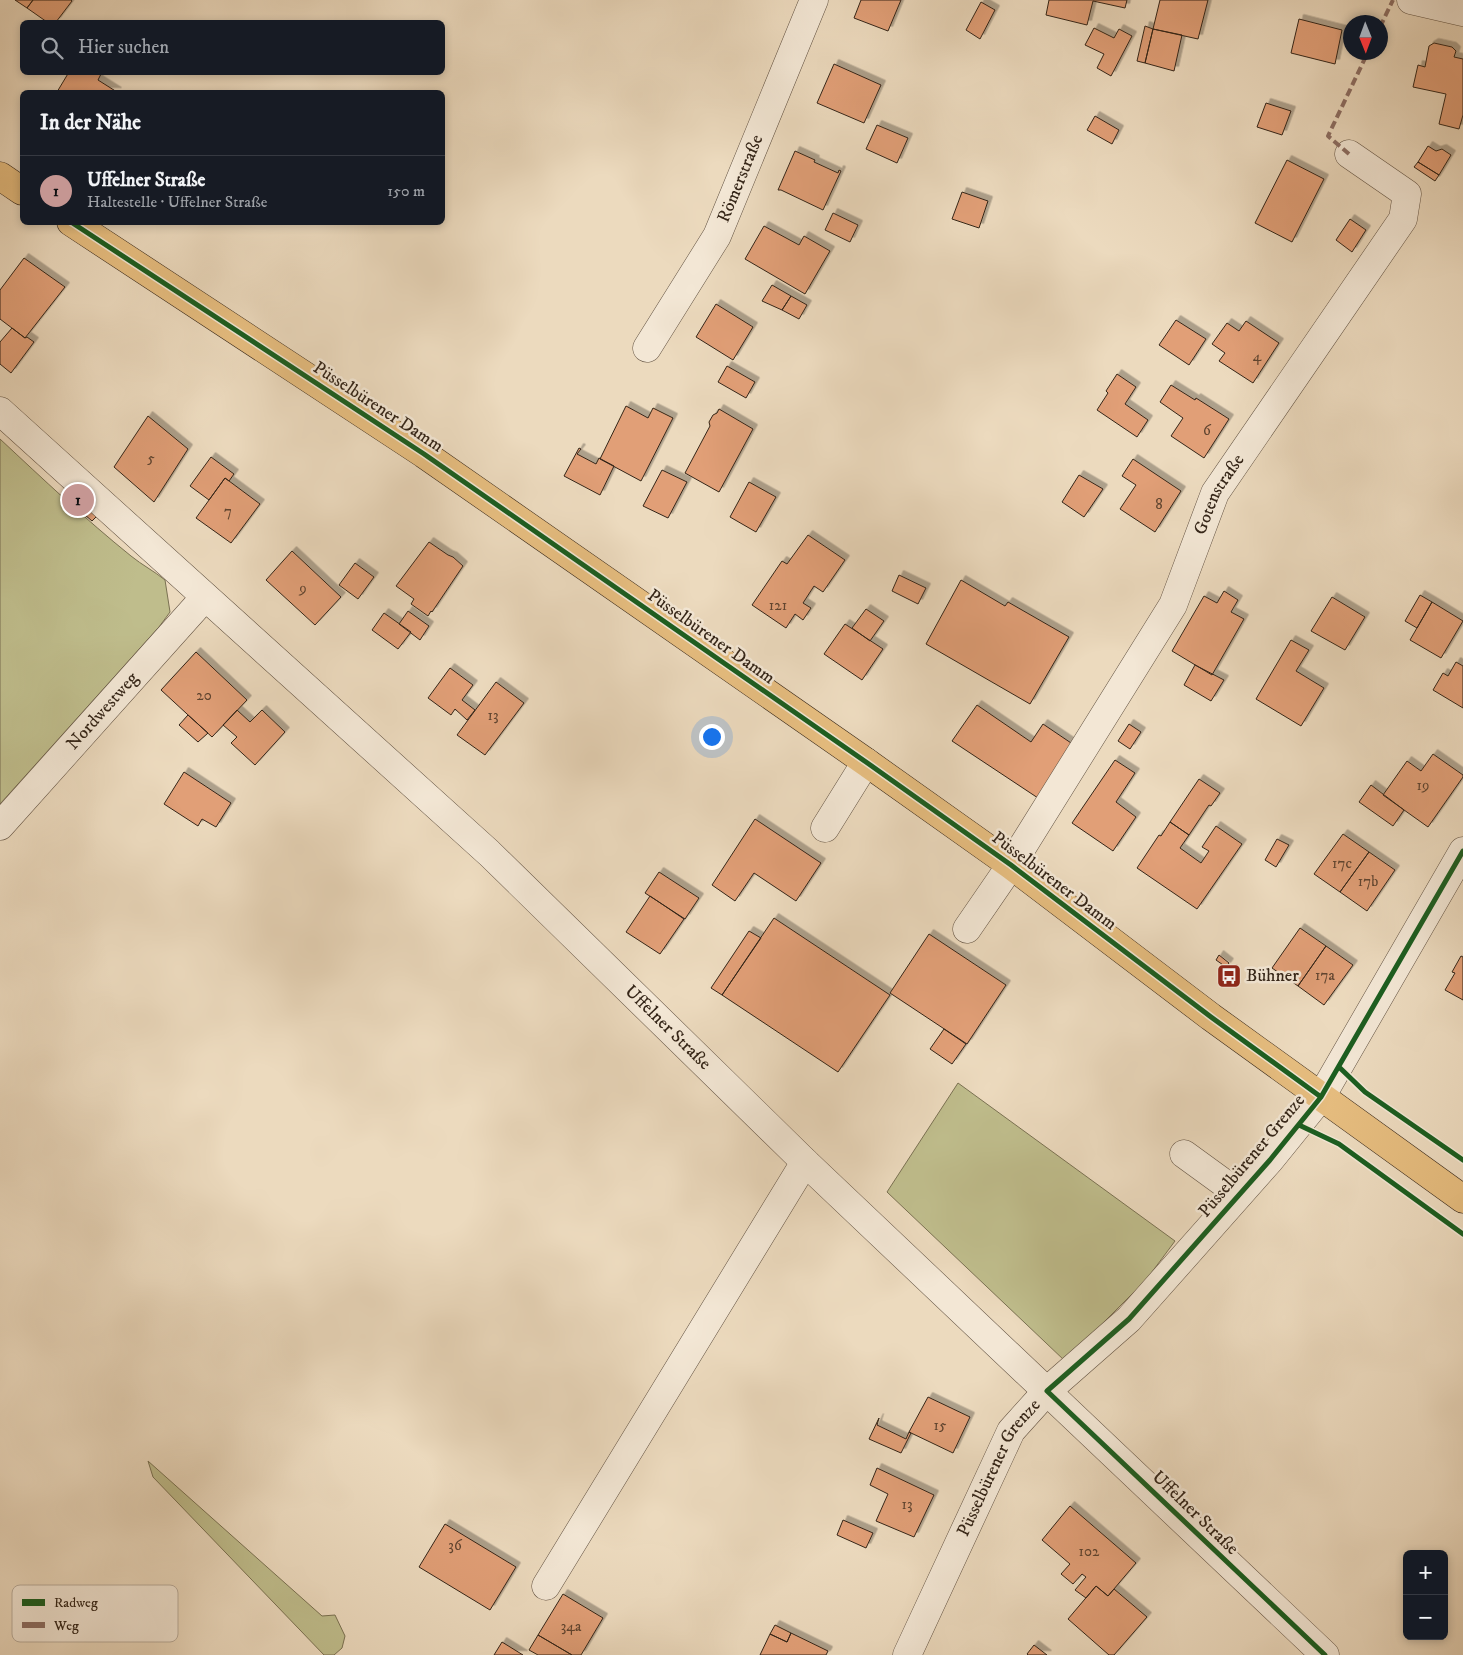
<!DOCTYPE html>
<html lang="de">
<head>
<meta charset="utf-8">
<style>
	body { margin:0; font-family:"IM FELL DW Pica",serif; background:#20242c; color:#f1f3f6 }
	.controls { position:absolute; right:15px; bottom:15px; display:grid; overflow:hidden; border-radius:8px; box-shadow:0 2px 8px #0003 }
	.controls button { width:45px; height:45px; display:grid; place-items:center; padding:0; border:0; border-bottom:1px solid #363941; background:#171b24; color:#f1f3f6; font:25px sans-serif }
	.compass { position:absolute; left:1343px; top:15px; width:45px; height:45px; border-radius:50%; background:#171b24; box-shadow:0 2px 8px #0003; rotate:179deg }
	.you { position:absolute; left:711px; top:736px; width:18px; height:18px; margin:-12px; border:4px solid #fff; border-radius:50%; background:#1a73e8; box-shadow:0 0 0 8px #1a73e833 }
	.badge { display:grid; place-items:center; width:32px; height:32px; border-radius:50%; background:#c59692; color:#111; font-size:16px; font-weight:700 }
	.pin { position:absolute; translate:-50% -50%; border:2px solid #fff; box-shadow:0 1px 5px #0006 }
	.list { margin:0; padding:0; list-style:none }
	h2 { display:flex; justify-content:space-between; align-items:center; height:65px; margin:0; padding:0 20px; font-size:21px }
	h2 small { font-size:16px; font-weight:400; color:#9ea1a6 }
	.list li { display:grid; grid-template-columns:32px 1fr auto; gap:15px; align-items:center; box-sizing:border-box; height:70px; padding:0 20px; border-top:1px solid #363941 }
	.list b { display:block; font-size:19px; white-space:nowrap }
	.list p { margin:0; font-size:16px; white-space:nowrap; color:#9ea1a6 }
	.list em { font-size:16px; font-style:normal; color:#9ea1a6 }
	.icon { flex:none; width:28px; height:28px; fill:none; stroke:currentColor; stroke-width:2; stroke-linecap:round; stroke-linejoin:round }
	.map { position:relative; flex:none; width:1463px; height:1655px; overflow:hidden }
	.search { position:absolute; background:#171b24; box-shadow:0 2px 8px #0003; left:20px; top:20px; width:425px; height:55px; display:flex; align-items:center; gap:12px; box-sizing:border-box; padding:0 18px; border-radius:8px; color:#9ea1a6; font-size:19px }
	.panel { position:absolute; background:#171b24; box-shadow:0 2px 8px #0003; left:20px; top:90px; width:425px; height:135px; border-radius:8px }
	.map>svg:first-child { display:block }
	.green { fill:#bfbd8c; stroke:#7a7152 }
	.building { fill:#e19f77; stroke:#342518; filter:url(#shadow) }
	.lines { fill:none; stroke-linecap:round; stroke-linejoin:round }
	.minor-casing { stroke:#625242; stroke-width:29 }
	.major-casing { stroke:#342518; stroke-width:29 }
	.minor { stroke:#f3e7d5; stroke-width:28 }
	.major { stroke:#e6bd7f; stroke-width:28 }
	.quiet { stroke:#8d6e63; stroke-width:4; stroke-dasharray:8 4; stroke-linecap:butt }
	.cycleway-casing { stroke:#f3e7d5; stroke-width:8 }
	.cycleway { stroke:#1b5e20; stroke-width:5 }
	.labels { text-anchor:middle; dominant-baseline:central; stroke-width:5; stroke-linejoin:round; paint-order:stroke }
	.number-label { font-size:15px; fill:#5f4430 }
	.street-label { font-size:18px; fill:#342518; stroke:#f3e7d5 }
	.poi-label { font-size:18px; fill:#342518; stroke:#f3e7d5; text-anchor:start }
	.key { fill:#f3e7d5; stroke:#baad9c; stroke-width:1 }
	.key-label { font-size:14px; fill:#342518 }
</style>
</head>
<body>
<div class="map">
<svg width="1463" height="1655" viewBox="0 0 1463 1655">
	<defs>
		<filter id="shadow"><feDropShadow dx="4.5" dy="-4.5" stdDeviation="0" flood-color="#0004"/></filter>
	</defs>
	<rect width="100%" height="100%" fill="#ecdabe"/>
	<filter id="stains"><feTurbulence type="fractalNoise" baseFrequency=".004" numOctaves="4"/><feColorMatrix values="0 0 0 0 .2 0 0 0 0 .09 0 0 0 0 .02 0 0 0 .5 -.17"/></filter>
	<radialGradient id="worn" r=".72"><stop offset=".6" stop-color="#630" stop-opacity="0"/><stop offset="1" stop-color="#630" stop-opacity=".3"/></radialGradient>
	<path class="green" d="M0,439C43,479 85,519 131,556C142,565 154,571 165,580L170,612L159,627L0,804Z
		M958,1083L1175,1241L1146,1280L1065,1361L887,1192Z
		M148,1461L322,1616L335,1615L345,1636L342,1648L334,1655H324L153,1477Z"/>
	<path class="building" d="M15,0H33L27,8Z
		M33,0H71L72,1L56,22H47L27,8Z
		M861,0H901L888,31L854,18Z
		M1049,0H1127L1125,8L1093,1L1087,25L1046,15Z
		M1160,0H1208L1198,39L1153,29Z
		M981,2L995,10L980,39L966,30Z
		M1299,19L1342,30L1335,64L1291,53Z
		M1145,26L1153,29L1145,63L1137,61Z
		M1094,28L1114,38L1119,29L1132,36L1111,76L1097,68L1104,54L1085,45Z
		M1153,29L1182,35L1174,71L1145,63Z
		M1434,43L1452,47L1456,51L1454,57L1463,59V115L1459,129L1439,124L1446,94L1413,87L1418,65L1425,67L1429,46Z
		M834,64L881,85L864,123L817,103Z
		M69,72H102L98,80L117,92H57Z
		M1266,103L1291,111L1282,135L1257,127Z
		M1095,116L1119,130L1112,144L1087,130Z
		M877,125L908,138L897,163L866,149Z
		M1428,146L1436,151L1442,149L1451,155L1439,175L1418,162Z
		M795,151L815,160L814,162L838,173L839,170L841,171L823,210L781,190H778Z
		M1287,160L1324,179L1292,242L1255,223Z
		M1418,162L1439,175L1435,181L1414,167Z
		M962,192L988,201L979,228L952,219Z
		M833,213L858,225L850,242L825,230Z
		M1350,219L1366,230L1352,252L1336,240Z
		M764,226L799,245L804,236L830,251L805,294L745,259Z
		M24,258L65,287L25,338L0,319V290Z
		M772,285L791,296L782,310L762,301Z
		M791,296L807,305L799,319L782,310Z
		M716,304L753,327L733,360L696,337Z
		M1176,320L1206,339L1189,365L1159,345Z
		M1246,321L1279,343L1253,383L1219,361L1225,353L1212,344L1227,323L1239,331Z
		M12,328L25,338L27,337L34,342L11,373L0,364V342Z
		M727,366L755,382L746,398L718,382Z
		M1117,374L1136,387L1125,404L1148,420L1137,437L1097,410L1108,393L1106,391Z
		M1171,385L1195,400L1196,398L1229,419L1204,458L1171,436L1183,418L1160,402Z
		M626,406L648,418L653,408L673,418L641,481L600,459Z
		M719,409L753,429L719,492L685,473L710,426L709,422L713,415L717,413Z
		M148,416L188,449L154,502L114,467Z
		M579,448L581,449L577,454L596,464L599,458L614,466L600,495L564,476Z
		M211,457L234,474L229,481L225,478L209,500L190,486Z
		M1133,459L1181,491L1155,532L1120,509L1136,485L1122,476Z
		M662,470L687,482L668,518L643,506Z
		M1079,475L1103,489L1084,517L1062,502Z
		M225,478L260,504L231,543L196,518Z
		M749,482L776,497L756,532L730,517Z
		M82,502L97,516L92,521L77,508Z
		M808,535L845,560L823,592L814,586L803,603L811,608L803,620L795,614L786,628L752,605L782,561L787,564Z
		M429,542L448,555L453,557L463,566L432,612L431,611L428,616L411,604L414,599L396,586Z
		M292,551L341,597L315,625L266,580Z
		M355,563L374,577L358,599L339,585Z
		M899,575L926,588L918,604L892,591Z
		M961,580L1005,606L1008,602L1069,637L1030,704L926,644Z
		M1224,591L1238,600L1231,612L1244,619L1212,675L1172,651L1204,596L1217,603Z
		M1420,595L1432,602L1417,628L1405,621Z
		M1332,597L1365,617L1345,650L1311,631Z
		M1432,602L1463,621L1441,658L1410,640Z
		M866,609L884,621L870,641L852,628Z
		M408,611L429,626L420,640L399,624Z
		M384,613L411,632L398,649L372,630Z
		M845,624L883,649L862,680L824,654Z
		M1291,640L1309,650L1296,671L1324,688L1301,726L1256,699Z
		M196,652L247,700L212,737L161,690Z
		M1456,662L1463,666V708L1433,690L1443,673L1448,676Z
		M1195,665L1224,680L1211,701L1184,685Z
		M450,668L473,685L462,700L475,710L467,720L455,709L451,715L428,698Z
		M496,682L524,703L485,755L457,735Z
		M977,705L1031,742L1043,724L1077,747L1041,800L952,741Z
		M237,710L250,722L262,710L285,732L255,765L231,743L237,737L223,725Z
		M188,715L208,733L198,742L179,725Z
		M1129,724L1141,732L1130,749L1118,741Z
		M1433,754L1463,775V777L1428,827L1383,795L1407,761L1421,771Z
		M1115,760L1135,773L1116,802L1136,817L1113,851L1072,823Z
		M184,772L231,803L216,827L202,819L198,826L164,804Z
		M1199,779L1220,793L1211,806L1209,805L1189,835L1170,822Z
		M1371,785L1404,810L1393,826L1359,802Z
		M755,819L821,863L796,901L754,873L735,901L712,885Z
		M1170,822L1189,835L1180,848L1201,863L1209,851L1202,847L1216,826L1242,844L1197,909L1137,868L1159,835L1161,836Z
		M1343,834L1369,852L1340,892L1314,874Z
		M1277,839L1289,845L1276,867L1265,860Z
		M1369,852L1395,870L1367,911L1340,892Z
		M659,872L699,898L685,919L645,893Z
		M650,896L684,919L660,954L626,932Z
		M774,918L890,995L838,1072L722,995Z
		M1300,928L1326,946L1298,986L1272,968Z
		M749,931L761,938L722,995L711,988Z
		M929,934L1006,985L967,1044L890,993Z
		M1326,946L1353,965L1324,1005L1298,986Z
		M1219,955L1229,963L1226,967L1216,960Z
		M1461,956L1463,957V1000L1445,990L1455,973L1452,972Z
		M944,1029L966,1044L952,1064L930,1049Z
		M928,1397L970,1417L953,1453L909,1432Z
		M879,1418L877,1425L906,1439L909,1432L911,1433L901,1453L869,1439Z
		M877,1468L934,1495L914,1537L876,1521L888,1494L870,1485Z
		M1070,1506L1136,1563L1108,1596L1096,1586L1086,1598L1075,1590L1086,1577L1082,1574L1073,1584L1061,1574L1070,1564L1042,1540Z
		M843,1520L873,1533L866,1548L837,1535Z
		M445,1524L516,1567L490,1610L419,1567Z
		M1096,1586L1108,1596L1114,1589L1147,1617L1114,1655H1109L1068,1619Z
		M563,1594L603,1618L581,1655H572L538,1635Z
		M775,1625L791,1633L787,1642L770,1634Z
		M791,1633L828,1651L826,1655H760L770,1634L787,1642Z
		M538,1635L572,1655H538L529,1650Z
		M502,1642L523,1655H494Z
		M1034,1645L1047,1655H1028L1027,1654Z"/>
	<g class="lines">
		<defs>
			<g id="minor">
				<path d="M1411,0L1463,12"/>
				<path id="s1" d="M647,348L717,236L814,0"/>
				<path id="s2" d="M0,411L489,853L805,1162L1325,1655"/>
				<path id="s3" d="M0,826L205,597"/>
				<path d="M825,828L866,762"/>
				<path id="s4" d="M967,929L1011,865L1173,605L1215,493L1403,219L1407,194L1349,154"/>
				<path d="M1184,1154L1239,1194"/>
				<path d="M546,1586L805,1162"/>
				<path id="s5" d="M907,1655L1011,1431L1047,1391L1129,1319L1270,1160L1321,1097L1463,851"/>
			</g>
			<path id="major" d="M0,176L22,191
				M71,222L424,454L866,762L1011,865L1211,1017L1463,1199"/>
		</defs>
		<use href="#minor" class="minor-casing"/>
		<use href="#major" class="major-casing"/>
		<use href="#minor" class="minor"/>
		<use href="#major" class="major"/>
		<path class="quiet" d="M1380,27L1393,0
			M1349,154L1328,136L1368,52"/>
		<defs>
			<path id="cycleway" d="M71,222L424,454L866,762L1011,865L1211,1017L1321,1097
				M1339,1067L1365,1092L1463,1160
				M1299,1125L1339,1144L1463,1234
				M1325,1655L1047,1391L1129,1319L1270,1160L1321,1097L1463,851"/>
		</defs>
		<use href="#cycleway" class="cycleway-casing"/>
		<use href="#cycleway" class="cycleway"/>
	</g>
	<defs>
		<symbol id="bus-square" viewBox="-11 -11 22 22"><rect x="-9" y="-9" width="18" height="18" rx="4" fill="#8f2418" stroke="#f3e7d5"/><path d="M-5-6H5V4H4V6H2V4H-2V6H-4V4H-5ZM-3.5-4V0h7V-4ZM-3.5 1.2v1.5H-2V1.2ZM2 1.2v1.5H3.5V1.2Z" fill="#fff"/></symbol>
	</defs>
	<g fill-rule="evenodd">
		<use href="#bus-square" x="1215" y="962" width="28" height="28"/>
	</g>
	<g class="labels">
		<g class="number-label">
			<text x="1257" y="356">4</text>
			<text x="1207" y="430">6</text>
			<text x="151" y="458">5</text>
			<text x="1159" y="504">8</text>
			<text x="228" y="511">7</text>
			<text x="303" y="588">9</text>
			<text x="778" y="605">121</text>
			<text x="204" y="695">20</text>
			<text x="493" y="715">13</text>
			<text x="1423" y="785">19</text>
			<text x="1342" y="863">17c</text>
			<text x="1368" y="881">17b</text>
			<text x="1325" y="975">17a</text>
			<text x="940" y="1425">15</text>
			<text x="907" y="1504">13</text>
			<text x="455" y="1545">36</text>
			<text x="1089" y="1551">102</text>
			<text x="571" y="1626">34a</text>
		</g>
		<g class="street-label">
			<text stroke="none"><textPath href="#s1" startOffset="194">Römerstraße</textPath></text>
			<text transform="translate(378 407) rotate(33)">Püsselbürener Damm</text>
			<text stroke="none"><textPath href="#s4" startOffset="504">Gotenstraße</textPath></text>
			<text transform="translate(711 637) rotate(35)">Püsselbürener Damm</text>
			<text stroke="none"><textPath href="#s3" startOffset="154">Nordwestweg</textPath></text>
			<text transform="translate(1054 881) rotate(37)">Püsselbürener Damm</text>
			<text stroke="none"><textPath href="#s2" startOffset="909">Uffelner Straße</textPath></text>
			<text transform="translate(1252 1156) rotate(-50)">Püsselbürener Grenze</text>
			<text stroke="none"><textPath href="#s5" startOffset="209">Püsselbürener Grenze</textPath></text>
			<text transform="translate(1195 1513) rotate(44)">Uffelner Straße</text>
		</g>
		<g class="poi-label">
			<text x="1246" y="976">Bühner</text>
		</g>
	</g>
	<rect x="12" y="1585" width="166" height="57" rx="8" class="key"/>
	<rect x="22" y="1599" width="23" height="7" fill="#1b5e20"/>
	<rect x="22" y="1622" width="23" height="6" fill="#8d6e63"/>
	<g class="key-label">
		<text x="54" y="1607">Radweg</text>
		<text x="54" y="1630">Weg</text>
	</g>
	<rect width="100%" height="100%" filter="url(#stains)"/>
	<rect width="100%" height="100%" fill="url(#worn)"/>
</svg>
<div class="controls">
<button>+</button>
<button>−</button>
</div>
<svg class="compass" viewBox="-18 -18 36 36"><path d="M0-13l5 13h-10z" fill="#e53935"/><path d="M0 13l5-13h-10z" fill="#9ea1a6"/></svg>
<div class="you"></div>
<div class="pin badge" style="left:78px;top:500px">1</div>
<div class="search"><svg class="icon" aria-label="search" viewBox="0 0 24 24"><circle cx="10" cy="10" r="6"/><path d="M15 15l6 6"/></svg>Hier suchen</div>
<section class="panel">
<h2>In der Nähe<small></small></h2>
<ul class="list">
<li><span class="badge">1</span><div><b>Uffelner Straße</b><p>Haltestelle · Uffelner Straße</p></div><em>150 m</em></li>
</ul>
</section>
</div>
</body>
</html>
